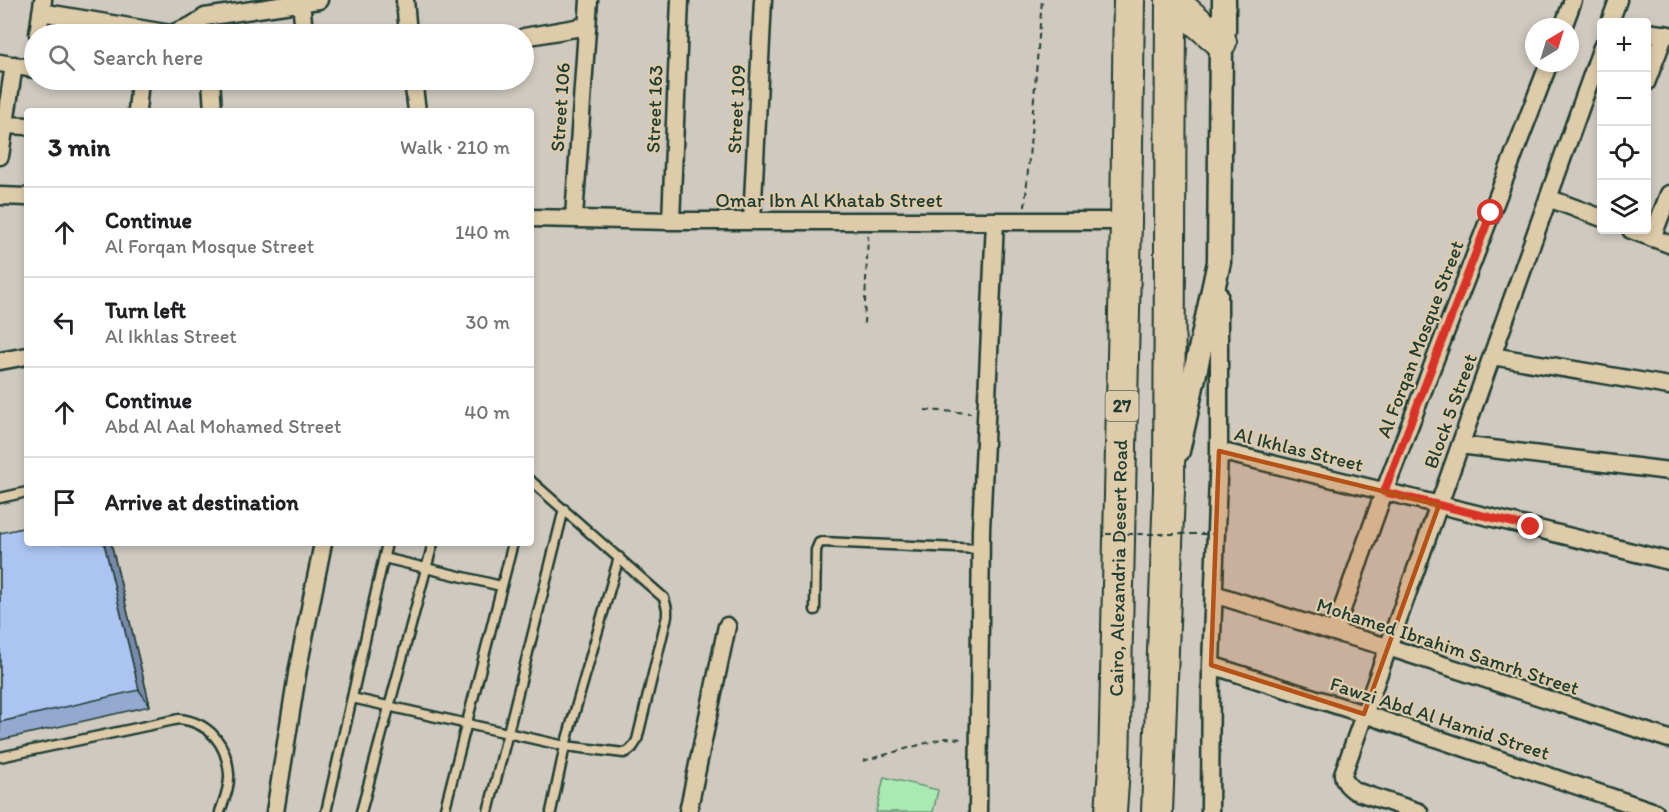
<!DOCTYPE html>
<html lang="en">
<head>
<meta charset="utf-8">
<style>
	body { margin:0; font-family:Itim,sans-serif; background:#f2f2f2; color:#202124 }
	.controls { position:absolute; right:18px; top:18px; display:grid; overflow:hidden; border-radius:6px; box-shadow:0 3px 9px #0003 }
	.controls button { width:54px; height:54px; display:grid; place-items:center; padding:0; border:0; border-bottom:2px solid #e0e0e0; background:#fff; color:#202124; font:30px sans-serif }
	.compass { position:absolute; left:1525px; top:18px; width:54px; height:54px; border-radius:50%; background:#fff; box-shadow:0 3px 9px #0003; rotate:38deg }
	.stop { position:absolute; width:18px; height:18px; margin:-14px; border:4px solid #d93025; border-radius:50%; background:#fff }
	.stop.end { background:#d93025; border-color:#fff; box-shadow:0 2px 6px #0008 }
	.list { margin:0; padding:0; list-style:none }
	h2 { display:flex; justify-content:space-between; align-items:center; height:78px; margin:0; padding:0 24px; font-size:26px }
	h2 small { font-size:20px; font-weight:400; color:#757577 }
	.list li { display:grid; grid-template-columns:39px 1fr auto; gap:18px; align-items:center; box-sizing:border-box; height:90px; padding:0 24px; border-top:2px solid #e0e0e0 }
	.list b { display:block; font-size:22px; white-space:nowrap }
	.list p { margin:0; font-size:20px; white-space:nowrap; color:#757577 }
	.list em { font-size:20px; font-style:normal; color:#757577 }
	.icon { flex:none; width:33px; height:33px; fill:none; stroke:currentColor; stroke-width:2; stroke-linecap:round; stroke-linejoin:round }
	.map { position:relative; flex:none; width:1669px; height:812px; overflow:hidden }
	.search { position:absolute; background:#fff; box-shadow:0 3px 9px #0003; left:24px; top:24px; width:510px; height:66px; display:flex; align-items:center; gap:15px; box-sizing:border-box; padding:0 21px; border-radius:33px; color:#757577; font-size:22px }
	.panel { position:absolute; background:#fff; box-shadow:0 3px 9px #0003; left:24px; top:108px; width:510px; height:438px; border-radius:6px }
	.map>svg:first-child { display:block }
	.green { fill:#a9eab3; stroke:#649474; stroke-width:1.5 }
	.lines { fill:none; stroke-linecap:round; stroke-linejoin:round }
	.lane-casing { stroke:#1f3d34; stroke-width:13 }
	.street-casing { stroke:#1f3d34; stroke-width:21 }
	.secondary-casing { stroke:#1f3d34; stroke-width:27 }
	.highway-casing { stroke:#1f3d34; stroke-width:34 }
	.path { stroke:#1f3d34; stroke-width:2; stroke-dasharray:6 4.5; stroke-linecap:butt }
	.lane { stroke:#decba9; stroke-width:8 }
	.street { stroke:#decba9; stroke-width:16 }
	.secondary { stroke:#decba9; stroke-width:22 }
	.highway { stroke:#decba9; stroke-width:30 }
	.path-bridge { stroke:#1f3d34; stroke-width:2; stroke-dasharray:6 4.5; stroke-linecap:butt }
	.wall { fill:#94a9d0; stroke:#1f3d34; stroke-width:1.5 }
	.shaded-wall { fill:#7889a9; stroke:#1f3d34; stroke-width:1.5 }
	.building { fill:#acc4f2; stroke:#1f3d34; stroke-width:1.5 }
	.route { stroke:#d93025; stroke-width:8 }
	.marked { fill:#b65216; fill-opacity:0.2; stroke:#b65216; stroke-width:4.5; stroke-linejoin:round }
	.labels { text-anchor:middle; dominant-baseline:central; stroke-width:4.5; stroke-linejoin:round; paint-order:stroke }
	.shield { fill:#decba9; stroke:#586857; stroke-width:1.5 }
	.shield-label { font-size:18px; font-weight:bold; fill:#1f3d34 }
	.street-label { font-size:20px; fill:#1f3d34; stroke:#decba9 }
</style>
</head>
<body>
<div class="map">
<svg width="1669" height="812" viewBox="0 0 1669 812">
	<rect width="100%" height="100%" fill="#cfc9bf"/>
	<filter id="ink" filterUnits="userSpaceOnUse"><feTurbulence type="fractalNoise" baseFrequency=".0167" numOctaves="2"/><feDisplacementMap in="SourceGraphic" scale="12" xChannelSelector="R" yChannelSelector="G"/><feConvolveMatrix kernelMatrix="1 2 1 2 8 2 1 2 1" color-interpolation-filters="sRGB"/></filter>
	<g filter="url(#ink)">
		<path class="green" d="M884,777L938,790L933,812H876Z"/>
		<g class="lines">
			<defs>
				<path id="lane" d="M0,498L27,492
					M384,558L501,586
					M815,610L816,550L819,543L822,542L980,549
					M352,698L565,746L624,753C631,751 633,747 637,740L667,616V609L664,598L531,481
					M0,757L179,719C209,722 227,744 229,774C230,787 224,800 220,812
					M326,812L387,543
					M361,812L433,543
					M444,812L513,543
					M488,812L564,509
					M551,812L565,746L619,557"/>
				<path id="street" d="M301,0L304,34
					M405,0L408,34
					M41,12L171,34L191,26L205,17L319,0
					M1610,22L1618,0
					M1563,27L1573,0
					M1646,32L1669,35
					M38,34L43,0
					M524,37L587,26
					M0,63L34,69
					M211,80L213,111
					M413,80L417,111
					M1646,83L1665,34
					M137,111L140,80
					M5,125L27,126
					M0,156L14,65
					M0,196L27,197
					M1548,198L1602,218
					M574,217L589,0
					M531,218L671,221H1126
					M671,221L680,0
					M752,221L763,0
					M1631,230L1669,244
					M1652,238L1669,194
					M1492,356L1669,386
					M0,361L27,356
					M1460,445L1669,471
					M1219,451L1669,561
					M1214,594L1334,632L1388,647L1669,739
					M1334,632L1384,492L1549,63
					M1211,665L1364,714L1655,812
					M275,812L298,668L323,543
					M688,812L727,626
					M978,812L981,530L995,221
					M1210,812L1211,665L1219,451V294
					M1419,812L1355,791C1348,786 1344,782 1343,774L1602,47"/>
				<path id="secondary" d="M1178,451L1219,262L1221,42L1224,31V0"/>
				<path id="highway" d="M1172,0L1221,42
					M1111,812L1114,768L1126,221L1129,0
					M1157,812L1169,490L1171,0"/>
			</defs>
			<use href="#lane" class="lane-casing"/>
			<use href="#street" class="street-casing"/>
			<use href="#secondary" class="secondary-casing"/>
			<use href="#highway" class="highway-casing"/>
			<path class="path" d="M1025,207L1042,0
				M864,324L868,236
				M925,410L971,413
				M863,761L944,738L964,739"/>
			<use href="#lane" class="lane"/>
			<use href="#street" class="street"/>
			<use href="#secondary" class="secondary"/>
			<use href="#highway" class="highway"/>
			<path class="path-bridge" d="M1106,534H1212"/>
		</g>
		<path class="wall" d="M0,533L111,543L150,706L0,740Z"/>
		<path class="shaded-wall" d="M104,543H111L150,706L139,690Z"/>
		<path class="building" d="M27,527V543H104L139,690L0,722V533Z"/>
	</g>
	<g class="lines" filter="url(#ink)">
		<path class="route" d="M1491,213L1384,492L1531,527"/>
	</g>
	<path class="marked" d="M1219,451L1439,505L1364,714L1211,665Z"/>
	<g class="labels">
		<rect class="shield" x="1105.5" y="391" width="33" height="30" rx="4.5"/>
		<g class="shield-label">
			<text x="1122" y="406">27</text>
		</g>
		<g class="street-label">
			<text transform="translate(560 107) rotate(-86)">Street 106</text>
			<text transform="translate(654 109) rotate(-88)">Street 163</text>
			<text transform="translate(736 109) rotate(-87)">Street 109</text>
			<text x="829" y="200">Omar Ibn Al Khatab Street</text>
			<text transform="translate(1420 339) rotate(-69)">Al Forqan Mosque Street</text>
			<text transform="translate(1450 411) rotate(-70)">Block 5 Street</text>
			<text transform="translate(1299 449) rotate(14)">Al Ikhlas Street</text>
			<text transform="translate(1118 568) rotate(-89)">Cairo, Alexandria Desert Road</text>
			<text transform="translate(1448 646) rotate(18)">Mohamed Ibrahim Samrh Street</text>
			<text transform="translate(1440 718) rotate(18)">Fawzi Abd Al Hamid Street</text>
		</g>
	</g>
</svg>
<div class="controls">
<button>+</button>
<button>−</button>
<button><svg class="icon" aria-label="locate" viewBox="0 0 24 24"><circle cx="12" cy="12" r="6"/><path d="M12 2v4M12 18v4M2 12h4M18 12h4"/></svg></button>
<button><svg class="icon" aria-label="layers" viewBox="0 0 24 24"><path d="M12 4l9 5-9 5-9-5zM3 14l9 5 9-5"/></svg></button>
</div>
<svg class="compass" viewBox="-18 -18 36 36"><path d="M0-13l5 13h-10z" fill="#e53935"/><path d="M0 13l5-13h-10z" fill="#757577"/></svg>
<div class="stop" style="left:1491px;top:213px"></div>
<div class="stop end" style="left:1531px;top:527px"></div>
<div class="search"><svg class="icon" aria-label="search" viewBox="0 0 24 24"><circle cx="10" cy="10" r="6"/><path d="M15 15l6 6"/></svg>Search here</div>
<section class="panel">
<h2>3 min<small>Walk · 210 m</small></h2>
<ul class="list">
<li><svg class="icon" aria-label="ahead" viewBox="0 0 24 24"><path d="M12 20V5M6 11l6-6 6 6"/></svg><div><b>Continue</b><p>Al Forqan Mosque Street</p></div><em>140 m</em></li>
<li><svg class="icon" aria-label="left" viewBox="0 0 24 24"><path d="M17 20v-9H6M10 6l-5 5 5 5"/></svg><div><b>Turn left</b><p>Al Ikhlas Street</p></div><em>30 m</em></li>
<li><svg class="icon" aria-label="ahead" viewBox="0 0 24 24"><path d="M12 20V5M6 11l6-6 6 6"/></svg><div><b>Continue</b><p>Abd Al Aal Mohamed Street</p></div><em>40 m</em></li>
<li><svg class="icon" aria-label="arrive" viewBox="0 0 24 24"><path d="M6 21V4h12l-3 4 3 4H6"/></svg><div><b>Arrive at destination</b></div></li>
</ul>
</section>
</div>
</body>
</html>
